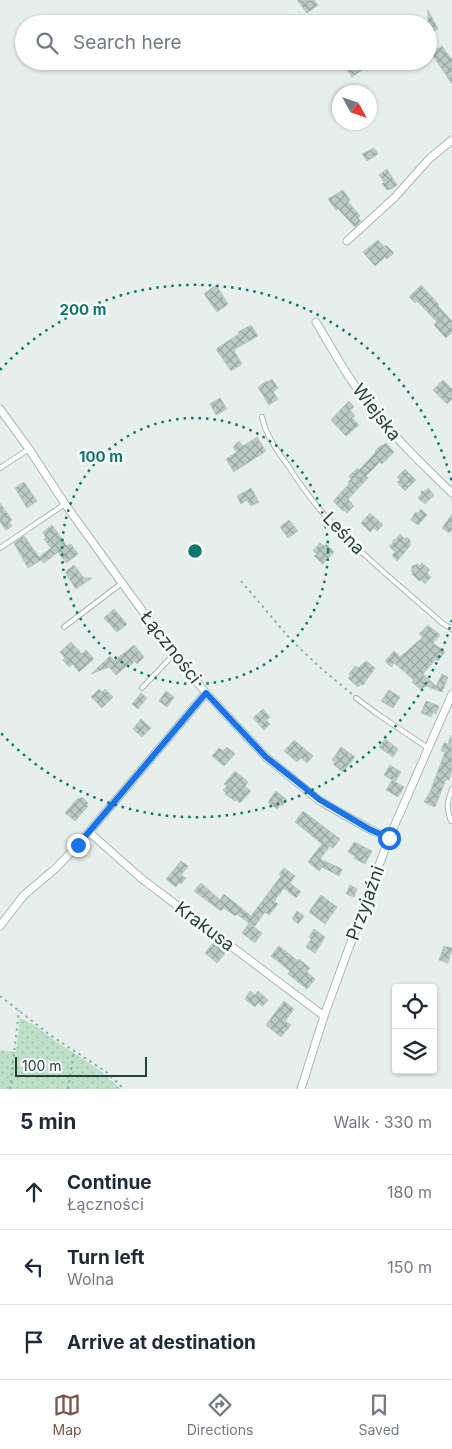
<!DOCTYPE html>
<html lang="en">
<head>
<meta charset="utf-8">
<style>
	body { margin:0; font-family:Inter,sans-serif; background:#f2f2f3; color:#1f2937 }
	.controls { position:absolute; right:15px; bottom:15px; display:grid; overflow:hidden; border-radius:5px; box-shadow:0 1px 4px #0004 }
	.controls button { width:45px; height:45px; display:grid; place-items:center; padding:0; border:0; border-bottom:1px solid #e0e1e3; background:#fff; color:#1f2937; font:25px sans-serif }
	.compass { position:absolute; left:332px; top:85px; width:45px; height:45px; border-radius:50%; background:#fff; box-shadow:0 1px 4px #0004; rotate:130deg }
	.scale { position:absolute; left:15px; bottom:12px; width:132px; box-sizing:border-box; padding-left:5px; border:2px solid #24423a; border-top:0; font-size:14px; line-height:18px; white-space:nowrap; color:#24423a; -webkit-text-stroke:4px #f7fbf9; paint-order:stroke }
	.stop { position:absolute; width:15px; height:15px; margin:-11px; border:4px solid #1a73e8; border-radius:50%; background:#fff }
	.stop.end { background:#1a73e8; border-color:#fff; box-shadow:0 1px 5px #0008 }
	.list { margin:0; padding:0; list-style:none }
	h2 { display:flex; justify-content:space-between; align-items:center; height:65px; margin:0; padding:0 20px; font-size:21px }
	h2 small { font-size:16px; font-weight:400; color:#747a83 }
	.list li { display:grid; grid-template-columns:32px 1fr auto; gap:15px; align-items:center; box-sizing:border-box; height:75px; padding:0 20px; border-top:1px solid #e0e1e3 }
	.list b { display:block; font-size:19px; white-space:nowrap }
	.list p { margin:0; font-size:16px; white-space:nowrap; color:#747a83 }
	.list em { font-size:16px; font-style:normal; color:#747a83 }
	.icon { flex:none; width:28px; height:28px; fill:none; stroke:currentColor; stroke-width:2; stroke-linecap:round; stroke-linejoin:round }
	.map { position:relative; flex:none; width:452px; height:1089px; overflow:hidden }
	.search { position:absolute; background:#fff; box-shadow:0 1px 4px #0004; left:15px; right:15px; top:15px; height:55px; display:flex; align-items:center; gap:12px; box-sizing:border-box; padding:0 18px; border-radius:28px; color:#747a83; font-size:19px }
	.sheet { height:290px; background:#fff }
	nav { display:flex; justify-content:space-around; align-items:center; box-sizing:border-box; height:70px; border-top:1px solid #e0e1e3; background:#fff; font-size:14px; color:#747a83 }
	nav a { display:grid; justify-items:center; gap:2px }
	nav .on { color:#7f5249 }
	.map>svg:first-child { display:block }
	.garden { fill:url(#garden-dots) }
	.building { fill:url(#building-cross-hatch); stroke:#b8c9c2 }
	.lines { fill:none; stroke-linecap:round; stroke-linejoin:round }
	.service-casing { stroke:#a8b8b2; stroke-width:6 }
	.minor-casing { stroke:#a8b8b2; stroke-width:9 }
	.path { stroke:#86b3a5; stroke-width:2; stroke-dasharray:2.5 4; stroke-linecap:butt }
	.service { stroke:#fff; stroke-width:4 }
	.minor { stroke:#fff; stroke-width:7 }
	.route { stroke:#1a73e8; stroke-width:6 }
	.ring { fill:none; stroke:#0f766e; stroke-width:2.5; stroke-dasharray:2.5 5 }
	.labels { text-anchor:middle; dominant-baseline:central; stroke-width:5; stroke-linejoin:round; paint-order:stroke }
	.street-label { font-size:18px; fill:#24423a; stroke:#f7fbf9 }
	.centre { fill:#0f766e; stroke:#f7fbf9; stroke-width:2.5 }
	.ring-label { font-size:15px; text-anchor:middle; font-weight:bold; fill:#0f766e; stroke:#f7fbf9; stroke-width:5; stroke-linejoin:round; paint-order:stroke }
</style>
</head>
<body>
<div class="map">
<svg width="452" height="1089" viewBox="0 0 452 1089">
	<defs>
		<pattern id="garden-dots" width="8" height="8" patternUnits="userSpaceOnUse" patternTransform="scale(1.25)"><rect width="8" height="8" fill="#bfe0c8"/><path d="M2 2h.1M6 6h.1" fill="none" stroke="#a4c1ad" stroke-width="1.8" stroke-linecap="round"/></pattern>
		<pattern id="building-cross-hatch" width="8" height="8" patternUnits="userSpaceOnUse" patternTransform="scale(1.25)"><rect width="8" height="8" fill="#bbcac4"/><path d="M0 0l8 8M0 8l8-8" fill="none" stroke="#98a6a0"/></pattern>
	</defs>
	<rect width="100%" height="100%" fill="#e6efeb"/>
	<path class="garden" d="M20,1018L33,1024L57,1042L97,1068L121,1089H0V1050L16,1052Z"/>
	<path class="building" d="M297,0H314L318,5L307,13Z
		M428,10L438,29L428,34Z
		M442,46L452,60V84L431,53Z
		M342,61H361L365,68L352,77Z
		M374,148L378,154L367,161L362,154Z
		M387,169L397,185L389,190V189L387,190L382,184L384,182L379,175Z
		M343,190L350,200L348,202L360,216L358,218L361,221L355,227L338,209L336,210L328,199Z
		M378,240L384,247L386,245L394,253L387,259L385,257L375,266L363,252Z
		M216,285L228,304L217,312L204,294Z
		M421,285L439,305L438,306L452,321V332L446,338L434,325L437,322L417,301L415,303L409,297Z
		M251,325L258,336L235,349V350L234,351L242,364L231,371L216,349L239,334L238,332Z
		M272,379L278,388L273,392L278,399L269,405L258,387L267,381L268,382Z
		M443,380L452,389V399L447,404L433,390Z
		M220,398L227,409L216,415L210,404Z
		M349,401L354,407L350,410L355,416L352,418L359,425L346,436L331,420Z
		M257,437L266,451L234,472L226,459L237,452L233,447L239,441L243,446Z
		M386,443L394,452L382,464L380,462L366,476L368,478L348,499L354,506L347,513L344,510L343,511L333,501L349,484L348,482L351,479L349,476L358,468L359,470L376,452L375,451L381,445L382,446Z
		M405,469L416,480L405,491L397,482L400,480L397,477Z
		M24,482L37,501L27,508L15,488Z
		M251,488L259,502L251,506L247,500L241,504L237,496Z
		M428,488L434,495L425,504L418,498L421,495V491H425Z
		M0,503L12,520L9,522L12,526L6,530L0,522Z
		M421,509L427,515L418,525L411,520L415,513H418Z
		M370,513L383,525L377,531L374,528L370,532L361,523Z
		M452,514V529L449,533L442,528Z
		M289,520L298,531L288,538L280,527Z
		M52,525L67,546L71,544L78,554L66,563L58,552L44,563L41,560L28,568L14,543L24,536L39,557L51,548L44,539L46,538L43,532Z
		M400,534L404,538H408L410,540V546L397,561L392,555L395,552L389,546L393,543V540L396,539Z
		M320,543L324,546L326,544L334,552L323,564L314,556L317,554L313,551Z
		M422,563L430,570L427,573L431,577L425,584L421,580L419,581L412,574L413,573L411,571L412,569V566L418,564L420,566Z
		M74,565L84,578H92L76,589L65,572Z
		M114,609L127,624L117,632L104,618Z
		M428,625L440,635L433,643L445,652L438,661L436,659L423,674L436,686L442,674L448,677L442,692L426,686L423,688H419L412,682L414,680L394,663L391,667L385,661L394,651L400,657L423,637L419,634Z
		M71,642L82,654L86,650L94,659L79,672L73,664L69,667L63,660L65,658L60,652Z
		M134,645L144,657L137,664L135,661L131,665L130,663L116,675L109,667L91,674L110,656L114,661Z
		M366,661L375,668L363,685L361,684L358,687L348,678L351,675L349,674L355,666L358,668Z
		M99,689L102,692L105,689L113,697L102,708L91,697Z
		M389,690L400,697L393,708L381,701Z
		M166,691L174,697L167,707L159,701Z
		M141,693L147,698L138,709L132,704Z
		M426,701L439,706L436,714L433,712L431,717L421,713Z
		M263,709L270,717L266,720L270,724L264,730L253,718Z
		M141,719L151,728L142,737L133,729Z
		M451,735L452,770L449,780L446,779L435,807L424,802L430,792L445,752L441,751L444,743L448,744Z
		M385,739L398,749L393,757L379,747Z
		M294,740L313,756L307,763L301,758L297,762L284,751Z
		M227,747L235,754L224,766L212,756L219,748L223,751Z
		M341,747L355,757L343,772L333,764L335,762L332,760Z
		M390,765L401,772L395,782L384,775Z
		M235,771L248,782L245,786L251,791L240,803L236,800L235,801L225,794L226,793L223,790L227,786L224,784Z
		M392,780L404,787L398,797L386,790Z
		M276,791L287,800L282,806L280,805L277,809L268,802Z
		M82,797L88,803L86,805L88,806L75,821L65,813L78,798L80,799Z
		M303,811L340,839L333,848L330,846L320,859L342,869L339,876L322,867L319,871L308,862L322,844L295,822Z
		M354,842L372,851L365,864L354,858L355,856L348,852Z
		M181,861L188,866L181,875L186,878L181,884L179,882L176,887L166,879Z
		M284,868L295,876L290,883L301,892L296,898L284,888L274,901L278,904L269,915L265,912L254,927L250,924L262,933L255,943L242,933L249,923L237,914L235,916L224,908L221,911L194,891L201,883L220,900L224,894L251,916L281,876L279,874Z
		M350,885L357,889L354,897L346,894Z
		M321,895L337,907L325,924L309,912Z
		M297,911L304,916L298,924L292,919Z
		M314,929L325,937L315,953L306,947L311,939L309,937Z
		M213,943L225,953L217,963L205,953Z
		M279,946L298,961L299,959L310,968L307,972L315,979L307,989L288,974L290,971L271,956Z
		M444,946L452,948L448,963L439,960Z
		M250,991L255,995L258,991L268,1000L263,1006L258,1003L255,1007L245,999Z
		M284,1001L294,1009L285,1021L291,1025L281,1037L266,1025Z"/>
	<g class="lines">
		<defs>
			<path id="service" d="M262,417C266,436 278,452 289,467C301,486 316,506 331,522C365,558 405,590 442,623L452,629
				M0,468L29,449
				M0,548L65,504
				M64,627L122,583
				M142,688L174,654
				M356,698L376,713L428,748
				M451,821C446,807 447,803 452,789"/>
			<path id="minor" d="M347,241L395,197L429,159L452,140
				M316,322C335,354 353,387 377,415C400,443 426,468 452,493
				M0,409L29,449L65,504L122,583L174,654L206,693L266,757L320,801L369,829L389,838
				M89,832L142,879L324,1016
				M0,926L24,895L56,868L78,845L206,693
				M301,1089L324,1016L389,838L452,694"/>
		</defs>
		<use href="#service" class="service-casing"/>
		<use href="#minor" class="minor-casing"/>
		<path class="path" d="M241,581L292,641L323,670L353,695
			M0,996L50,1035L105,1071L124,1089
			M10,1089L19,1010
			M68,1089L74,1051"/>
		<use href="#service" class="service"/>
		<use href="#minor" class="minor"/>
	</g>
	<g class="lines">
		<path class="route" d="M78,845L206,693L266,757L320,800L369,829L389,838"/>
	</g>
	<g class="ring">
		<circle cx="195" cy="551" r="133"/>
		<path d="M452 620A266 266 0 0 1 0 732M0 370A266 266 0 0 1 452 482"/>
	</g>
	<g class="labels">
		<g class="street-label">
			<text transform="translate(377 412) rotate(52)">Wiejska</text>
			<text transform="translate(344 533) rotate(46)">Leśna</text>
			<text transform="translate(171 647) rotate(52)">Łączności</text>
			<text transform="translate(365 903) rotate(-70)">Przyjaźni</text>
			<text transform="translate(205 926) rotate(37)">Krakusa</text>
		</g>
	</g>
	<circle cx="195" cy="551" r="8" class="centre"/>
	<g class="ring-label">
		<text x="83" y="315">200 m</text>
		<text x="101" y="462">100 m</text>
	</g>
</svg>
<div class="controls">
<button><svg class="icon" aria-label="locate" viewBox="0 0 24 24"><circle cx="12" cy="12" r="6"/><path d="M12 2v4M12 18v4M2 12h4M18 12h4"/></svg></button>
<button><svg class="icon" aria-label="layers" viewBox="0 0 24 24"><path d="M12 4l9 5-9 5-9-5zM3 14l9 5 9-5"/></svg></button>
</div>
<svg class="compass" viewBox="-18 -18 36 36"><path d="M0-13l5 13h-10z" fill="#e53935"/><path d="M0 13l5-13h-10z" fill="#747a83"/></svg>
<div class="scale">100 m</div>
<div class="stop" style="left:389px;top:838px"></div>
<div class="stop end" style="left:78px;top:845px"></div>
<div class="search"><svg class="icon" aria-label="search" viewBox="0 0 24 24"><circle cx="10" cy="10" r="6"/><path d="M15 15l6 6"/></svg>Search here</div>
</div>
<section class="sheet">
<h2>5 min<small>Walk · 330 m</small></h2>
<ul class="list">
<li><svg class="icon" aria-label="ahead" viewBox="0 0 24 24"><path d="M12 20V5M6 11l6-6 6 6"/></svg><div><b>Continue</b><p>Łączności</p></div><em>180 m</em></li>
<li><svg class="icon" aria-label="left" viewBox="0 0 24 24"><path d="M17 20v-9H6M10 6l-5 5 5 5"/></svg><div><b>Turn left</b><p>Wolna</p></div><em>150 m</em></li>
<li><svg class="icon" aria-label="arrive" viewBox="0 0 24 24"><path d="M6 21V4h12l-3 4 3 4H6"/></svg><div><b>Arrive at destination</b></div></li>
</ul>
</section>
<nav>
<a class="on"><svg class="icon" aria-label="map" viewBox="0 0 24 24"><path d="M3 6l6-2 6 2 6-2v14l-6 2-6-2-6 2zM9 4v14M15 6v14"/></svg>Map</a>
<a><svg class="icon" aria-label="directions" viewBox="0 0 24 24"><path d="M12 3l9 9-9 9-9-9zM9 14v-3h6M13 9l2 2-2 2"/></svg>Directions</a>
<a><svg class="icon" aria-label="saved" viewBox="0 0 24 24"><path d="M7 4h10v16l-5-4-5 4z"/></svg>Saved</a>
</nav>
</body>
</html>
